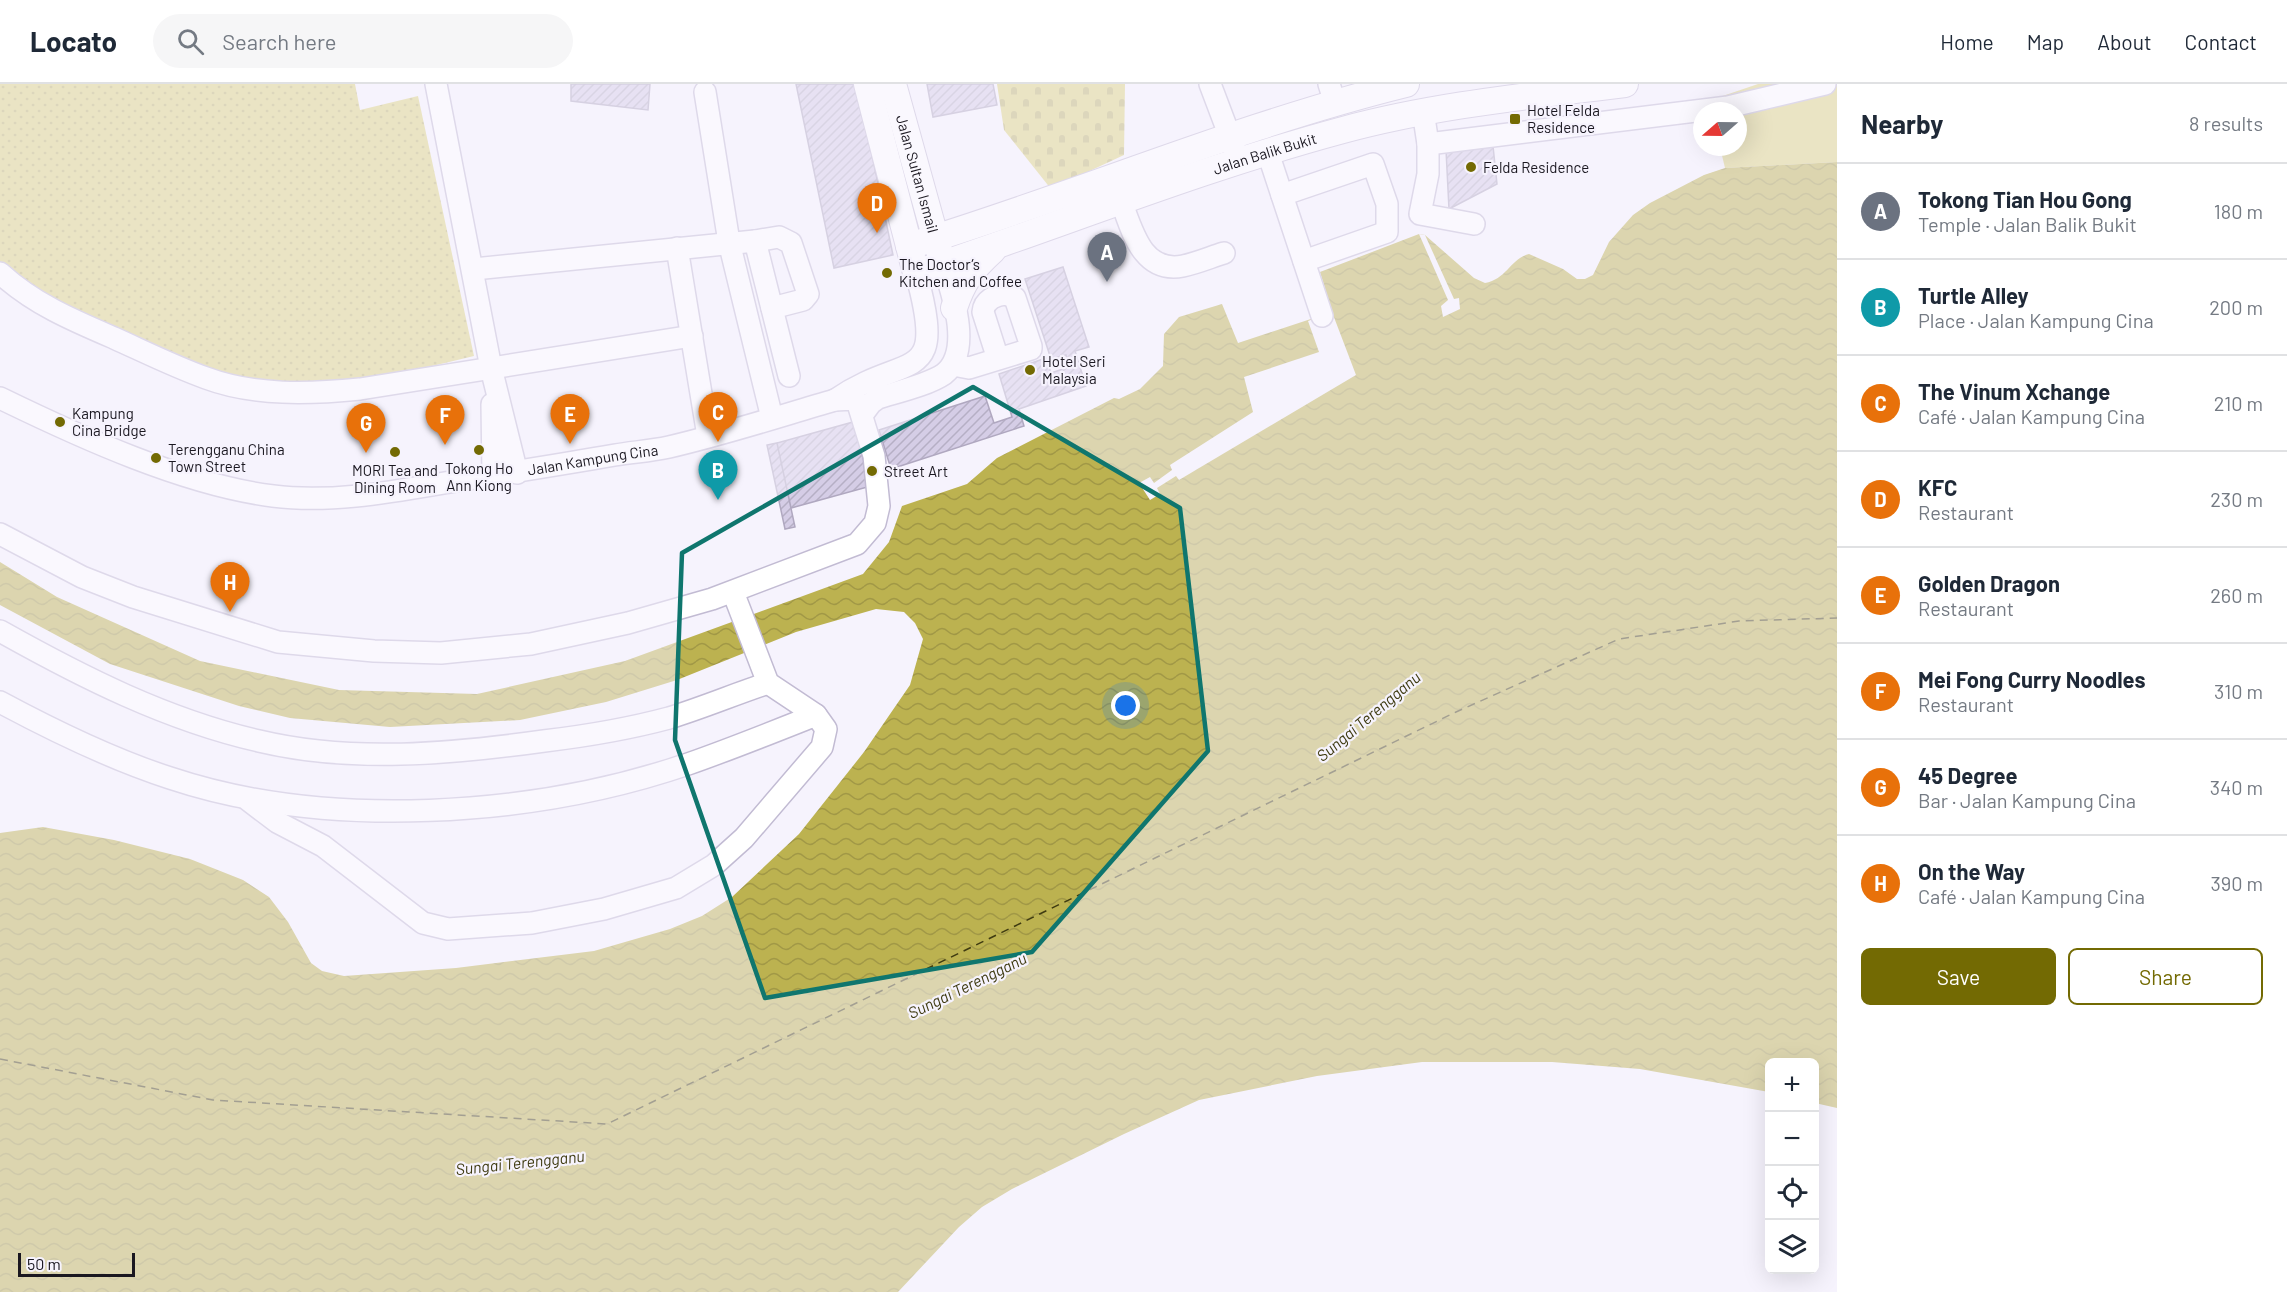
<!DOCTYPE html>
<html lang="en">
<head>
<meta charset="utf-8">
<style>
	body { margin:0; font-family:Barlow,sans-serif; background:#f6f6f7; color:#1f2937 }
	.controls { position:absolute; right:18px; bottom:18px; display:grid; overflow:hidden; border-radius:9px; box-shadow:0 6px 24px #0002 }
	.controls button { width:54px; height:54px; display:grid; place-items:center; padding:0; border:0; border-bottom:2px solid #e0e1e3; background:#fff; color:#1f2937; font:30px sans-serif }
	.compass { position:absolute; left:1693px; top:18px; width:54px; height:54px; border-radius:50%; background:#fff; box-shadow:0 6px 24px #0002; rotate:250deg }
	.scale { position:absolute; left:18px; bottom:15px; width:117px; box-sizing:border-box; padding-left:6px; border:3px solid #1a1720; border-top:0; font-size:16px; line-height:21px; white-space:nowrap; color:#1a1720; -webkit-text-stroke:4px #f6f3fd; paint-order:stroke }
	.you { position:absolute; left:1126px; top:622px; width:21px; height:21px; margin:-15px; border:4px solid #fff; border-radius:50%; background:#1a73e8; box-shadow:0 0 0 9px #1a73e833 }
	.badge { display:grid; place-items:center; width:39px; height:39px; border-radius:50%; background:#736a03; color:#fff; font-size:20px; font-weight:700 }
	.pin { position:absolute; translate:-50% -50px; filter:drop-shadow(0 2px 3px #0008) }
	.pin::after { content:''; position:absolute; top:32px; width:21px; height:18px; background:inherit; clip-path:polygon(0 0,100% 0,50% 100%) }
	.list { margin:0; padding:0; list-style:none }
	h2 { display:flex; justify-content:space-between; align-items:center; height:78px; margin:0; padding:0 24px; font-size:26px }
	h2 small { font-size:20px; font-weight:400; color:#747a83 }
	.list li { display:grid; grid-template-columns:39px 1fr auto; gap:18px; align-items:center; box-sizing:border-box; height:96px; padding:0 24px; border-top:2px solid #e0e1e3 }
	.list b { display:block; font-size:22px; white-space:nowrap }
	.list p { margin:0; font-size:20px; white-space:nowrap; color:#747a83 }
	.list em { font-size:20px; font-style:normal; color:#747a83 }
	.actions { display:flex; gap:12px; padding:18px 24px }
	.actions a { flex:1; padding:14px 0; border:2px solid #736a03; border-radius:9px; text-align:center; font-size:21px; color:#736a03 }
	.actions .main { background:#736a03; color:#fff }
	.icon { flex:none; width:33px; height:33px; fill:none; stroke:currentColor; stroke-width:2; stroke-linecap:round; stroke-linejoin:round }
	.map { position:relative; flex:none; width:1837px; height:1208px; overflow:hidden }
	header { display:flex; align-items:center; gap:36px; box-sizing:border-box; height:84px; padding:0 30px; background:#fff; border-bottom:2px solid #e0e1e3 }
	header strong { font-size:28px }
	nav { display:flex; gap:33px; margin-inline-start:auto; font-size:21px }
	.search { width:420px; height:54px; background:#f6f6f7; display:flex; align-items:center; gap:15px; box-sizing:border-box; padding:0 21px; border-radius:33px; color:#747a83; font-size:22px }
	main { display:flex }
	aside { flex:1; background:#fff }
	.map>svg:first-child { display:block }
	.grass { fill:url(#grass-dots) }
	.cemetery { fill:url(#cemetery-stones) }
	.park { fill:#dcd37f }
	.water { fill:url(#water-waves) }
	.pier { fill:#f6f3fd }
	.lines { fill:none; stroke-linecap:round; stroke-linejoin:round }
	.ferry { stroke:#3f3b11; stroke-width:1.5; stroke-dasharray:8 6; stroke-linecap:butt }
	.building { fill:url(#building-hatch); stroke:#b0a8c0; stroke-width:1.5 }
	.minor-casing { stroke:#c2bbd3; stroke-width:24 }
	.major-casing { stroke:#c2bbd3; stroke-width:28 }
	.minor { stroke:#fff; stroke-width:21 }
	.major { stroke:#fff; stroke-width:26 }
	.marked { fill:none; stroke:#0f766e; stroke-width:4.5; stroke-linejoin:round }
	.poi-dot { fill:#736a03; stroke:#f6f3fd; stroke-width:2 }
	.labels { text-anchor:middle; dominant-baseline:central; stroke-width:4.5; stroke-linejoin:round; paint-order:stroke }
	.poi-label { font-size:15px; fill:#1a1720; stroke:#f6f3fd; text-anchor:start }
	.street-label { font-size:15px; fill:#1a1720; stroke:#f6f3fd }
	.water-label { font-size:16px; font-style:italic; fill:#3f3b11; stroke:#f6f3fd }
</style>
</head>
<body>
<header>
<strong>Locato</strong>
<div class="search"><svg class="icon" aria-label="search" viewBox="0 0 24 24"><circle cx="10" cy="10" r="6"/><path d="M15 15l6 6"/></svg>Search here</div>
<nav><a>Home</a><a>Map</a><a>About</a><a>Contact</a></nav>
</header>
<main>
<div class="map">
<svg width="1837" height="1208" viewBox="0 0 1837 1208">
	<defs>
		<pattern id="grass-dots" width="8" height="8" patternUnits="userSpaceOnUse" patternTransform="scale(1.5)"><rect width="8" height="8" fill="#dcd37f"/><path d="M2 2h.1M6 6h.1" fill="none" stroke="#bcb46d" stroke-width="1.8" stroke-linecap="round"/></pattern>
		<pattern id="cemetery-stones" width="16" height="16" patternUnits="userSpaceOnUse" patternTransform="scale(1.5)"><rect width="16" height="16" fill="#dcd37f"/><path d="M2 7V4a2 2 0 0 1 4 0v3zM10 15v-3a2 2 0 0 1 4 0v3z" fill="#bcb46d"/></pattern>
		<pattern id="water-waves" width="16" height="10" patternUnits="userSpaceOnUse" patternTransform="scale(1.5)"><rect width="16" height="10" fill="#bcb250"/><path d="M0 5q4-4 8 0t8 0" fill="none" stroke="#a19846"/></pattern>
		<pattern id="building-hatch" width="6" height="6" patternUnits="userSpaceOnUse" patternTransform="scale(1.5)"><rect width="6" height="6" fill="#d5cde6"/><path d="M-1 1l2-2M0 6l6-6M5 7l2-2" fill="none" stroke="#b6afc5"/></pattern>
	</defs>
	<rect width="100%" height="100%" fill="#f6f3fd"/>
	<path class="grass" d="M0,0H355L360,26L418,12L474,272L370,297L270,299L209,290L19,201L0,178Z"/>
	<path class="cemetery" d="M997,0H1125L1124,71L1051,105L1004,46Z"/>
	<path class="park" d="M1758,0H1837V78L1725,84L1720,63H1738V27L1708,17Z"/>
	<path class="water" d="M1837,78V1024L1815,1019L1814,978H1770L1769,1008L1640,985L1552,978H1422L1317,992L1199,1016L1124,1050L1012,1105L982,1123L959,1143L898,1208H0V749L43,743L114,756L190,775L243,796L269,813L288,838L311,879L322,887L344,892L456,884L594,867L670,845L702,832L732,813L799,750L864,668L910,601L923,555L915,539L904,528L876,525L796,548L677,596L606,618L520,636L390,643L290,634L239,622L110,580L0,521V478L57,513L200,577L339,606L477,610L625,577L863,490L889,458L902,422L967,400L997,374L1114,314L1119,315L1140,305L1163,282L1164,250L1179,233L1222,220L1238,259L1332,228L1320,188L1419,150L1425,151L1474,194L1485,199C1507,195 1510,175 1529,170L1563,185L1577,195H1585L1593,191L1609,158L1633,131L1650,119L1704,91L1725,84Z"/>
	<path class="pier" d="M1419,150L1425,151L1454,215L1459,214L1460,225L1443,233L1441,222L1448,216Z
		M1332,228L1356,291L1179,396L1176,392L1157,404L1160,410L1150,416L1139,399L1150,393L1154,399L1172,386L1170,381L1253,328L1244,293L1319,268L1308,237Z"/>
	<g class="lines">
		<path class="ferry" d="M0,975L213,1016L607,1040L1456,628L1619,555L1739,537L1837,534"/>
	</g>
	<path class="building" d="M571,0H650L648,26L571,17Z
		M796,0H857L893,171L834,184Z
		M927,0H993L997,21L933,33Z
		M1493,62L1497,100L1449,125L1446,66Z
		M1063,183L1089,263L1075,267L1086,302L1019,325L1024,342L891,385L879,346L985,312L994,339L1012,333L999,290L1046,274L1051,289L1069,283L1066,271L1051,275L1025,195Z
		M853,338L871,402L791,424L777,359Z
		M777,359L795,443L785,445L767,361Z"/>
	<g class="lines">
		<defs>
			<g id="minor">
				<path d="M436,0L491,284L517,389"/>
				<path d="M1210,0L1235,66"/>
				<path d="M1329,0L1335,19"/>
				<path d="M705,8L729,158L772,334"/>
				<path d="M1423,27L1428,60V90L1420,130L1474,140"/>
				<path d="M1428,60L1728,23L1825,0"/>
				<path d="M1268,69L1322,232"/>
				<path d="M1282,111L1373,80L1387,120V148L1304,177"/>
				<path d="M1121,117C1132,146 1142,190 1183,182C1197,179 1211,173 1224,169"/>
				<path d="M755,157L779,153L791,159L808,210L803,216L772,224"/>
				<path d="M677,164L708,352"/>
				<path d="M474,185L755,157L789,292"/>
				<path d="M0,189C34,220 72,236 114,254C145,268 175,283 206,294C254,312 310,310 360,305L692,252"/>
				<path d="M953,281L969,284L1031,265V262L1015,214L1006,210C995,211 984,216 983,228L998,275"/>
				<path id="s1" d="M0,314C80,353 185,401 273,412C335,420 401,406 462,396C513,388 564,380 615,371C633,368 651,367 669,363C725,350 780,332 835,316C907,266 948,305 916,189"/>
				<path d="M492,320L493,391"/>
				<path d="M862,331L871,319L878,314C897,308 928,301 944,290C973,267 952,209 943,180"/>
				<path d="M0,450L82,493L133,513L278,558L374,567L441,569L531,560L628,539L712,515L857,460L875,439L879,422L874,372L858,320L854,315L835,316"/>
				<path d="M0,547C82,593 167,636 259,657C351,679 451,670 544,657C586,652 628,645 669,634C702,624 735,610 768,599"/>
				<path d="M0,618C54,647 111,675 170,694C326,746 533,733 688,680C731,665 773,648 816,631L768,599L733,508"/>
				<path d="M248,716L277,738L323,762L423,839L448,845L532,839L604,825L676,804L714,781L744,754L822,663L826,645L816,631"/>
			</g>
			<g id="major">
				<path id="s2" d="M867,0L916,189C1058,142 1198,85 1343,46C1435,21 1530,12 1625,0"/>
				<path id="s3" d="M893,0L940,170"/>
				<path d="M909,162C1075,112 1236,42 1406,0"/>
				<path d="M954,224C963,197 972,185 993,166"/>
			</g>
		</defs>
		<use href="#minor" class="minor-casing"/>
		<use href="#major" class="major-casing"/>
		<use href="#minor" class="minor"/>
		<use href="#major" class="major"/>
	</g>
	<path d="M0 0H1837V1208H0ZM973,303L1180,424L1208,667L1032,868L765,914L675,656L682,469Z" fill="#f6f3fd" fill-opacity=".55" fill-rule="evenodd"/>
	<path class="marked" d="M973,303L1180,424L1208,667L1032,868L765,914L675,656L682,469Z"/>
	<g class="poi-dot">
		<rect x="1509" y="29" width="12" height="12" rx="3"/>
		<circle cx="1471" cy="83" r="6"/>
		<circle cx="887" cy="189" r="6"/>
		<circle cx="1030" cy="286" r="6"/>
		<circle cx="60" cy="338" r="6"/>
		<circle cx="479" cy="366" r="6"/>
		<circle cx="395" cy="368" r="6"/>
		<circle cx="156" cy="374" r="6"/>
		<circle cx="872" cy="387" r="6"/>
	</g>
	<g class="labels">
		<g class="poi-label">
			<text x="1527" y="26">Hotel Felda<tspan x="1527" dy="17">Residence</tspan></text>
			<text x="1483" y="83">Felda Residence</text>
			<text x="899" y="180">The Doctor’s<tspan x="899" dy="17">Kitchen and Coffee</tspan></text>
			<text x="1042" y="277">Hotel Seri<tspan x="1042" dy="17">Malaysia</tspan></text>
			<text x="72" y="329">Kampung<tspan x="72" dy="17">Cina Bridge</tspan></text>
			<text x="168" y="365">Terengganu China<tspan x="168" dy="17">Town Street</tspan></text>
			<text x="479" y="384" text-anchor="middle">Tokong Ho<tspan x="479" dy="17">Ann Kiong</tspan></text>
			<text x="395" y="386" text-anchor="middle">MORI Tea and<tspan x="395" dy="17">Dining Room</tspan></text>
			<text x="884" y="387">Street Art</text>
		</g>
		<g class="street-label">
			<text stroke="none"><textPath href="#s2" startOffset="564">Jalan Balik Bukit</textPath></text>
			<text stroke="none"><textPath href="#s3" startOffset="93">Jalan Sultan Ismail</textPath></text>
			<text stroke="none"><textPath href="#s1" startOffset="614">Jalan Kampung Cina</textPath></text>
		</g>
		<g class="water-label">
			<text transform="translate(1368 632) rotate(-40)">Sungai Terengganu</text>
			<text transform="translate(967 901) rotate(-26)">Sungai Terengganu</text>
			<text transform="translate(520 1078) rotate(-6)">Sungai Terengganu</text>
		</g>
	</g>
</svg>
<div class="controls">
<button>+</button>
<button>−</button>
<button><svg class="icon" aria-label="locate" viewBox="0 0 24 24"><circle cx="12" cy="12" r="6"/><path d="M12 2v4M12 18v4M2 12h4M18 12h4"/></svg></button>
<button><svg class="icon" aria-label="layers" viewBox="0 0 24 24"><path d="M12 4l9 5-9 5-9-5zM3 14l9 5 9-5"/></svg></button>
</div>
<svg class="compass" viewBox="-18 -18 36 36"><path d="M0-13l5 13h-10z" fill="#e53935"/><path d="M0 13l5-13h-10z" fill="#747a83"/></svg>
<div class="scale">50 m</div>
<div class="you"></div>
<div class="pin badge" style="left:1107px;top:198px;background:#6b7280">A</div>
<div class="pin badge" style="left:718px;top:416px;background:#0f9aa8">B</div>
<div class="pin badge" style="left:718px;top:358px;background:#e8710a">C</div>
<div class="pin badge" style="left:877px;top:149px;background:#e8710a">D</div>
<div class="pin badge" style="left:570px;top:360px;background:#e8710a">E</div>
<div class="pin badge" style="left:445px;top:361px;background:#e8710a">F</div>
<div class="pin badge" style="left:366px;top:369px;background:#e8710a">G</div>
<div class="pin badge" style="left:230px;top:528px;background:#e8710a">H</div>
</div>
<aside>
<h2>Nearby<small>8 results</small></h2>
<ul class="list">
<li><span class="badge" style="background:#6b7280">A</span><div><b>Tokong Tian Hou Gong</b><p>Temple · Jalan Balik Bukit</p></div><em>180 m</em></li>
<li><span class="badge" style="background:#0f9aa8">B</span><div><b>Turtle Alley</b><p>Place · Jalan Kampung Cina</p></div><em>200 m</em></li>
<li><span class="badge" style="background:#e8710a">C</span><div><b>The Vinum Xchange</b><p>Café · Jalan Kampung Cina</p></div><em>210 m</em></li>
<li><span class="badge" style="background:#e8710a">D</span><div><b>KFC</b><p>Restaurant</p></div><em>230 m</em></li>
<li><span class="badge" style="background:#e8710a">E</span><div><b>Golden Dragon</b><p>Restaurant</p></div><em>260 m</em></li>
<li><span class="badge" style="background:#e8710a">F</span><div><b>Mei Fong Curry Noodles</b><p>Restaurant</p></div><em>310 m</em></li>
<li><span class="badge" style="background:#e8710a">G</span><div><b>45 Degree</b><p>Bar · Jalan Kampung Cina</p></div><em>340 m</em></li>
<li><span class="badge" style="background:#e8710a">H</span><div><b>On the Way</b><p>Café · Jalan Kampung Cina</p></div><em>390 m</em></li>
</ul>
<div class="actions"><a class="main">Save</a><a>Share</a></div>
</aside>
</main>
</body>
</html>
